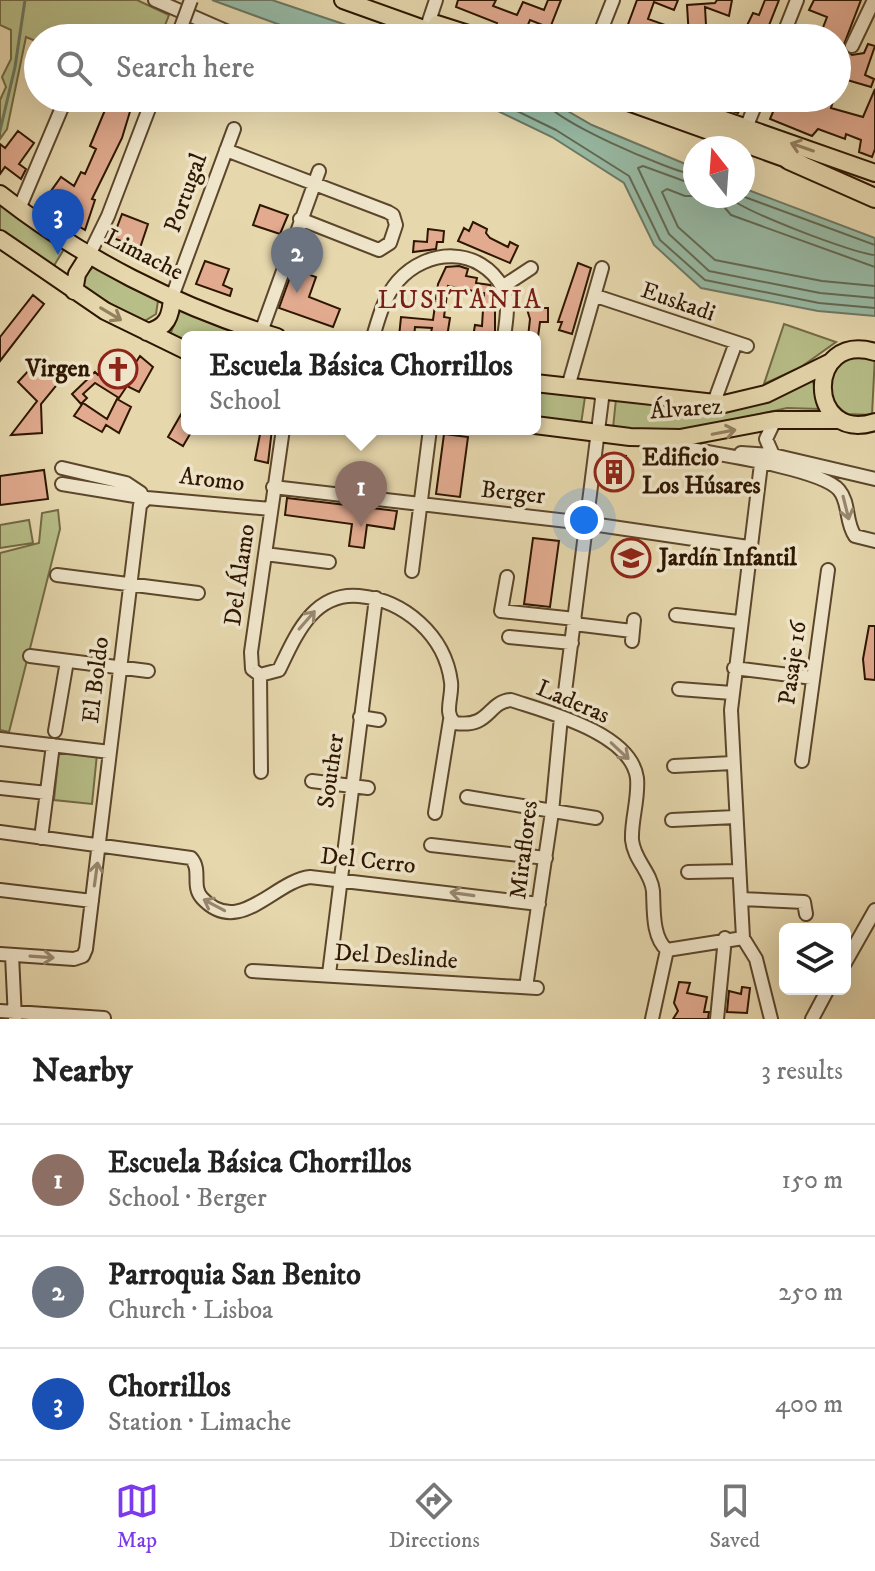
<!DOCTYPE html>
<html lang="en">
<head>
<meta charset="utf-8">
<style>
	body { margin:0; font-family:"IM FELL DW Pica",serif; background:#f6f6f6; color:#222 }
	.controls { position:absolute; right:24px; bottom:24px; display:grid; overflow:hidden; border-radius:12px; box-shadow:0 8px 32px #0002 }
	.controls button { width:72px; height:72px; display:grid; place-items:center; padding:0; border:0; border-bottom:2px solid #e0e0e0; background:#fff; color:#222; font:40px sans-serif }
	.compass { position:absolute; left:683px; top:136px; width:72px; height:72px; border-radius:50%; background:#fff; box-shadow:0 8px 32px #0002; rotate:343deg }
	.you { position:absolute; left:584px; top:520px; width:28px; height:28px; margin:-20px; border:6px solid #fff; border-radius:50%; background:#1a73e8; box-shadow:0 0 0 12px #1a73e833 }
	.badge { display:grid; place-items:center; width:52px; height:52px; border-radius:50%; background:#7c3aed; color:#fff; font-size:26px; font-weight:700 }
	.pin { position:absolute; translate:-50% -66px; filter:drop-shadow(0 2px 4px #0008) }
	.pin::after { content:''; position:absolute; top:42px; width:28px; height:24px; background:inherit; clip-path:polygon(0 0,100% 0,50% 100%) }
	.popup { position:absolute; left:181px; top:331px; width:360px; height:104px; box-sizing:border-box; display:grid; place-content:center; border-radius:12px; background:#fff; filter:drop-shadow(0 2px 6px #0005); font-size:26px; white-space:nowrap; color:#767676 }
	.popup b { font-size:30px; color:#222 }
	.popup::after { content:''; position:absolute; left:50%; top:100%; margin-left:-16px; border:16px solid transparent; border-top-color:#fff }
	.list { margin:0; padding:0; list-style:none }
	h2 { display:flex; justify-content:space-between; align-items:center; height:104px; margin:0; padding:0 32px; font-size:34px }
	h2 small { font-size:26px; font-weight:400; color:#767676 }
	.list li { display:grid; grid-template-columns:52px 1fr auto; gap:24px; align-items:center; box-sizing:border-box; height:112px; padding:0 32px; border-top:2px solid #e0e0e0 }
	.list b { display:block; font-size:30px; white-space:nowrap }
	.list p { margin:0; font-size:26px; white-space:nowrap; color:#767676 }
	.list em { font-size:26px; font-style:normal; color:#767676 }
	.icon { flex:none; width:44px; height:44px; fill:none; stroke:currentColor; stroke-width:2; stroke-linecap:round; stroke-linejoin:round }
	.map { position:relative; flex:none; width:875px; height:1019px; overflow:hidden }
	.search { position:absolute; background:#fff; box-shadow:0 8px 32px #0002; left:24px; right:24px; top:24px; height:88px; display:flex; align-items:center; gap:20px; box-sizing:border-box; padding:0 28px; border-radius:44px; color:#767676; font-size:30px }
	.sheet { height:440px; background:#fff }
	nav { display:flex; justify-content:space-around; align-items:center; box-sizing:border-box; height:112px; border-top:2px solid #e0e0e0; background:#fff; font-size:22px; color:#767676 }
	nav a { display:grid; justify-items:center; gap:4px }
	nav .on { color:#7c3aed }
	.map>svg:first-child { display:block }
	.green { fill:#b7be88; stroke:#726a44; stroke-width:2 }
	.water { fill:#97baa5; stroke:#6d7863; stroke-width:2 }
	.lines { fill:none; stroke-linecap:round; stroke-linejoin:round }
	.shore { stroke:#626852; stroke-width:2 }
	.stream { stroke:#6d7863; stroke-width:3 }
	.building { fill:#e2ab90; stroke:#2e1600; stroke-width:2 }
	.minor-casing { stroke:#5c462b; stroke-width:16 }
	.major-casing { stroke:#2e1600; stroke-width:20 }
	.highway-casing { stroke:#2e1600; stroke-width:22 }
	.minor { stroke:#efe5ca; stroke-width:12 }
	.major { stroke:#e6d7ad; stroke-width:16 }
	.highway { stroke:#e6d7ad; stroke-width:18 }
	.minor-bridge-casing { stroke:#5c462b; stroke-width:16; stroke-linecap:butt }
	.minor-bridge { stroke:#efe5ca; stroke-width:12 }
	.oneway { stroke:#93805f }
	.oneway2 { stroke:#98886f }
	.labels { text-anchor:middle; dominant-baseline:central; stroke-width:7; stroke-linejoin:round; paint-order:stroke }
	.street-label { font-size:24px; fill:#2e1600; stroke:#efe5ca }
	.poi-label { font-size:24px; font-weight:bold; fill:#2e1600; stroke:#efe5ca; text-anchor:start }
	.neighbourhood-label { font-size:26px; letter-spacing:2px; fill:#7a1f14; stroke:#efe5ca }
</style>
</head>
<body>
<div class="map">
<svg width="875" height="1019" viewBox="0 0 875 1019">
	<rect width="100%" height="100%" fill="#e6d7ad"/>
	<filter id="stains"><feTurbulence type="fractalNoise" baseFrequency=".0025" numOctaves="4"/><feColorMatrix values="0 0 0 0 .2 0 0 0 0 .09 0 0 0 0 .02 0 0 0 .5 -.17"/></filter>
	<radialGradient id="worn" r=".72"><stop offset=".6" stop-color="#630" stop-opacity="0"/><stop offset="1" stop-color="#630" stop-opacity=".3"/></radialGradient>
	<path class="green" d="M0,0H137L169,15L160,38H38V42L26,37L7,129L0,139V100L6,87L2,77L11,59V30L0,25Z
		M0,202L64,249L52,269L0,230Z
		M95,265L154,295L158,301L156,314L143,322L83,288L82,278Z
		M181,307L258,337H187V341L170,335Z
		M784,324L836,342L801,367L764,384Z
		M846,355H875L872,415L848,414C822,399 826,373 846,355Z
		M812,378L820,409L787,408L679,432L613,428L616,399L714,411Z
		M535,390L585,397L581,424L535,418Z
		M58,510L60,529L9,732L0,730V553L39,543L42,513Z
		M29,520L33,543L0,548V525Z
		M59,750L97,754L92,804L54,800Z"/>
	<path class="water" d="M212,0H272L385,38H316Z
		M471,98H545L592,125L695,168V196H743V188L875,238V316L818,311L701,288L654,245L624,183L552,137Z"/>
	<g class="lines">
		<path class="shore" d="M490,98L556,130L629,176L660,240L705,280L819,303L875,308
			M543,98C545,118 672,172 695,175
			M695,185L643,166L638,168L669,234L709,271L820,293L875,298
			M700,196H685L667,189L662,192L678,227L715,260L822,281L875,286
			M715,196L731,215L875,267
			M728,196C739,210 855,254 875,255
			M742,196L875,245"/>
		<path class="stream" d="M0,131L15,67L25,0"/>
	</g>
	<path class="building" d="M458,0H496L493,6L517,15L523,2L544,10L548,0H561L550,28L530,20L524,34L508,28L506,33L495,29L497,23L456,7Z
		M637,0H678L674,10L654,2L648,19L671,27L667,38H623Z
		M717,0H732L729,16L705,7L706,25L701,38H689L687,5L715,3Z
		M765,0H779L764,38H741L753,13L759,15Z
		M814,0H861L843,47L852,55L864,53L868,44L875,46L865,75L874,79L871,87L837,77L842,60L837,58V38H819L827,17L809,10Z
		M875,89V149L872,157L859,152L861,140L846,134L845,139L818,129L812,136L770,119L779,98H798L823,107L826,98H834L831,108L863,117Z
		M110,98L132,105L122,138L92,199L95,200L85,230L67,219L68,214L46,198L61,177L74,186L81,172L85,174L96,149L90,146Z
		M738,98L745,100L738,113L697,99Z
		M18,131L34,143L19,164L26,169L21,179L5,167L0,174V144L5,148Z
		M260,205L288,215L280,234L253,225Z
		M122,214L148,224L140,248L113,238Z
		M473,222L487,229L486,233L490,238L508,247L510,242L518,246L510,263L458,241L464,228L469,231Z
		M428,229L444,231L443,242H437L436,249L413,252L414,241L427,242Z
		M205,261L229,269L223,285L232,289L230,296L196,284Z
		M578,263L591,268L572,334L559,330L562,322H558Z
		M459,266L468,269L466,276L477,278L476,283L490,285L495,293V337H473L475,325L482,326L484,293L448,286L444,317L450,318L447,337H430L432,328L415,327L414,337H399L401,317L433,320L438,284L446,267Z
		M293,269L316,277L309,297L340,309L333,327L279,308Z
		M33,295L44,304L0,361V337Z
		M535,308H548V322H540L538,337H528L530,319L527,309Z
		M42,356L65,375L41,404L42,433L11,435L37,401L18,382Z
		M140,356L153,367L139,392L127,386L119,398L95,383L83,394L87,398L81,404L72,394L95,372L98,375L101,371L120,382L130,367L126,365L130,358L136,362Z
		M117,399L131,407L119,433L106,425L102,432L74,416L83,403L107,419Z
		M187,404V429H193L183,446L168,437Z
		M261,429H272L268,463L255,460Z
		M444,434L468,437L460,497L436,494Z
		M608,454L626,456L621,489L603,487Z
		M44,470L48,499L0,505V476Z
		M287,498L397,511L394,529L367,525L364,548L349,546L352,524L285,515Z
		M533,538L559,541L550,607L524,604Z
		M625,547L640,548L638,570L622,568Z
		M869,626H875V680L865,679L863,659Z
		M679,982L690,983L687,993L707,997L704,1012H709L708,1019H673L678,1011L674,1003Z
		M742,987L750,988L747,1013L727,1012L729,991L741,994Z"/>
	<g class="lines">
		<defs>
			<path id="minor" d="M155,0L242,38
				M429,21L436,0
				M598,38L613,0
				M782,38L797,0
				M852,46L874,0
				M746,128L758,98
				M226,150L388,212L393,215L396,225L390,243L379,250L300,219
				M19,209L66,98
				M89,255L108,216L153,98
				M502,287L531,268
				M596,296L747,346
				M172,297L234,129
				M261,332L319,171
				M373,337C379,317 384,297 398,281C427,248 480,246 503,288C510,302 506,322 504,337
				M568,387L602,268
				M713,405L735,345
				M653,442C688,450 819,466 839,490C850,503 845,522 855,536L875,541
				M741,453L773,455L875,479
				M773,455L766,439L775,420
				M62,468L126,483L141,493
				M62,484L147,498L271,509
				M273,487L585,523L748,547
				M265,554L329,562
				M412,571L430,429
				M57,575L198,593
				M507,577L501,611L575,619
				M676,615L739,622
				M574,624L632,631
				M509,637L572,643
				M632,641L634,620
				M30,656L148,671
				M734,668L813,678
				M260,675L279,670C296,635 313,592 359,596C404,600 445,635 451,682C453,696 443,714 455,723C491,728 487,702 511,700C547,712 631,733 637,778C639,799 631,820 632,840C634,860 651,872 653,891C654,910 652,937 667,950
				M260,675L252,669L251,652L283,429
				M260,675L261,772
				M679,689L732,693
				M565,692L602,399L600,392
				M360,717L379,720
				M55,731L67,661
				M0,739L110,752
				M802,761L828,570
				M674,766L732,763
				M312,781L368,788
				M0,788L47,793
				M467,797L596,818
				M435,813L450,720
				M672,820L735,817
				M0,832L191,858C202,870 191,886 202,898C239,938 274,881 310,877L539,904
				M41,838L53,745
				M431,845L546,858
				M688,872L739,871
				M0,890L92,901
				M741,899L804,902L806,914
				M743,938L731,710L761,464
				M667,950L743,938L756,959L771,1019
				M0,954L74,959L83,956L86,949L140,505L147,498
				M12,955L15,1019
				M845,963L875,910
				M252,971L537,988
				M329,974L376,598
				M526,987L552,812L561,717
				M0,1011L104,1018
				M652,1019L667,950
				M717,1019L725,938
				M812,1019L828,989"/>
			<path id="major" d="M343,0L449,38
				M437,24L481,38
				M617,98L801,164
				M661,98L875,173
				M0,194C81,258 178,307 277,337
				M0,239L105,311L187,351
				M74,291L77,274L89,255
				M147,332C167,328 171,316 172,297
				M875,352C805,331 806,444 875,422
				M535,383L724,404L766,394L831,362
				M535,425L630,437L680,438L775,420H840"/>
			<path id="highway" d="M789,160L875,198"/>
		</defs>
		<use href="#minor" class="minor-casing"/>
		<use href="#major" class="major-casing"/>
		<use href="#highway" class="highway-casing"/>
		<use href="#minor" class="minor"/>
		<use href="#major" class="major"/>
		<use href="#highway" class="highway"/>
		<defs>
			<path id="minor-bridge" d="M177,38L191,0"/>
		</defs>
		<use href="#minor-bridge" class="minor-bridge-casing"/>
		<use href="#minor-bridge" class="minor-bridge"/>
	</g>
	<defs><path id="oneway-shaft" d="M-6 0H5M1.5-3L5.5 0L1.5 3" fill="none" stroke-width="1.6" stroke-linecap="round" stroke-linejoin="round" transform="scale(2)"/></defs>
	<g class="oneway">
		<use href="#oneway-shaft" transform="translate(802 147) rotate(-161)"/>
		<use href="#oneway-shaft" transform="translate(111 314) rotate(31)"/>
		<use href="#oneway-shaft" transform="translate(724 432) rotate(-11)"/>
	</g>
	<g class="oneway2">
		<use href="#oneway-shaft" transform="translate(846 508) rotate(76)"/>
		<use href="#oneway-shaft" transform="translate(307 620) rotate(-49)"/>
		<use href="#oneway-shaft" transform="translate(620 751) rotate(43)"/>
		<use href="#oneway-shaft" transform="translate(96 874) rotate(-82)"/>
		<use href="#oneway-shaft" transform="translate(462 894) rotate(-172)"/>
		<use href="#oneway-shaft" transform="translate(214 905) rotate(-152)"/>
		<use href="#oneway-shaft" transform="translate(42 957) rotate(4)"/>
	</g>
	<defs>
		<symbol id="church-ring" viewBox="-11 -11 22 22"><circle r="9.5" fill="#efe5ca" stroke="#8f2418" stroke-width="1.5"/><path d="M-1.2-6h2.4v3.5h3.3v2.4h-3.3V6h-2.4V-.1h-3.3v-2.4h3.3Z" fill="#8f2418"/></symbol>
		<symbol id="building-ring" viewBox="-11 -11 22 22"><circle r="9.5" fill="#efe5ca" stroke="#8f2418" stroke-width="1.5"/><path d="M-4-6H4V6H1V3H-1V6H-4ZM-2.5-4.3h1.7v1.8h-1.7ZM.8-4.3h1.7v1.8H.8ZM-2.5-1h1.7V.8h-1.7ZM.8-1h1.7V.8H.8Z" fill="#8f2418"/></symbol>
		<symbol id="school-ring" viewBox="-11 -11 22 22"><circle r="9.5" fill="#efe5ca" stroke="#8f2418" stroke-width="1.5"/><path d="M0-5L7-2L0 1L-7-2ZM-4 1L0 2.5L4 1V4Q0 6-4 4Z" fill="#8f2418"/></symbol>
	</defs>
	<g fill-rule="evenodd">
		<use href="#church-ring" x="96" y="347" width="44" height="44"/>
		<use href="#building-ring" x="592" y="450" width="44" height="44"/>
		<use href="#school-ring" x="609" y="536" width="44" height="44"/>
	</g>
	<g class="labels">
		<g class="street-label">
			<text transform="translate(186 193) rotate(-70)">Portugal</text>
			<text transform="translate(144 255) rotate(27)">Limache</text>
			<text transform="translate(678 302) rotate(19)">Euskadi</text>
			<text transform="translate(686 409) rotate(-4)">Álvarez</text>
			<text transform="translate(212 480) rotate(7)">Aromo</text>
			<text transform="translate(513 493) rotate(6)">Berger</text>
			<text transform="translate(240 575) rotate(-82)">Del Álamo</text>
			<text transform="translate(793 663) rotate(-82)">Pasaje 16</text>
			<text transform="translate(96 680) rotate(-83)">El Boldo</text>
			<text transform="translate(573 702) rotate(23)">Laderas</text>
			<text transform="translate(331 771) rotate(-82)">Souther</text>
			<text transform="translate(524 850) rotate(-83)">Miraflores</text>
			<text transform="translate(368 861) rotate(6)">Del Cerro</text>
			<text transform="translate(396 957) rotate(4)">Del Deslinde</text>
		</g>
		<g class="poi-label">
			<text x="90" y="369" text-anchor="end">Virgen</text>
			<text x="642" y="458">Edificio<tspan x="642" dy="28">Los Húsares</tspan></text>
			<text x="659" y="558">Jardín Infantil</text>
		</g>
		<g class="neighbourhood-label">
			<text x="460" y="300">LUSITANIA</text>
		</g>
	</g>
	<rect width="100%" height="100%" filter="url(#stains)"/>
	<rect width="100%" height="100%" fill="url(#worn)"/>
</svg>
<div class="controls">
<button><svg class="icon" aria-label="layers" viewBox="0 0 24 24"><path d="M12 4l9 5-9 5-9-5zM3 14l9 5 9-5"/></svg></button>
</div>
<svg class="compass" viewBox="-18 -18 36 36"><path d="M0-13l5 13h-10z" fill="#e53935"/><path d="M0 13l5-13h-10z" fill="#767676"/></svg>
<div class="you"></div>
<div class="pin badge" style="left:361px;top:527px;background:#8d6e63">1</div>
<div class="popup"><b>Escuela Básica Chorrillos</b>School</div>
<div class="pin badge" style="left:297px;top:293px;background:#6b7280">2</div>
<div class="pin badge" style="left:58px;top:255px;background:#1a4fb4">3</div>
<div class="search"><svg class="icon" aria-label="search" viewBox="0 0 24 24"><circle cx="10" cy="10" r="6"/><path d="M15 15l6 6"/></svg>Search here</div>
</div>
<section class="sheet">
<h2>Nearby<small>3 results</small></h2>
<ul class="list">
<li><span class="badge" style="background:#8d6e63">1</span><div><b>Escuela Básica Chorrillos</b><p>School · Berger</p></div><em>150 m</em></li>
<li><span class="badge" style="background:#6b7280">2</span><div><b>Parroquia San Benito</b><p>Church · Lisboa</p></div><em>250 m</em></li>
<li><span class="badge" style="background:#1a4fb4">3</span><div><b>Chorrillos</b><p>Station · Limache</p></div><em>400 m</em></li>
</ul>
</section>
<nav>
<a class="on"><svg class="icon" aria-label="map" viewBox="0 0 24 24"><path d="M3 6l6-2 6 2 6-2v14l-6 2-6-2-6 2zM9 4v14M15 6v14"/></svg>Map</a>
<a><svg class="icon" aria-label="directions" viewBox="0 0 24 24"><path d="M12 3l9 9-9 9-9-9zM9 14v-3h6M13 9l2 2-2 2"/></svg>Directions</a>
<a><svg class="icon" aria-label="saved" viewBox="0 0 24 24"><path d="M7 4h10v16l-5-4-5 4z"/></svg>Saved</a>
</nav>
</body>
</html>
